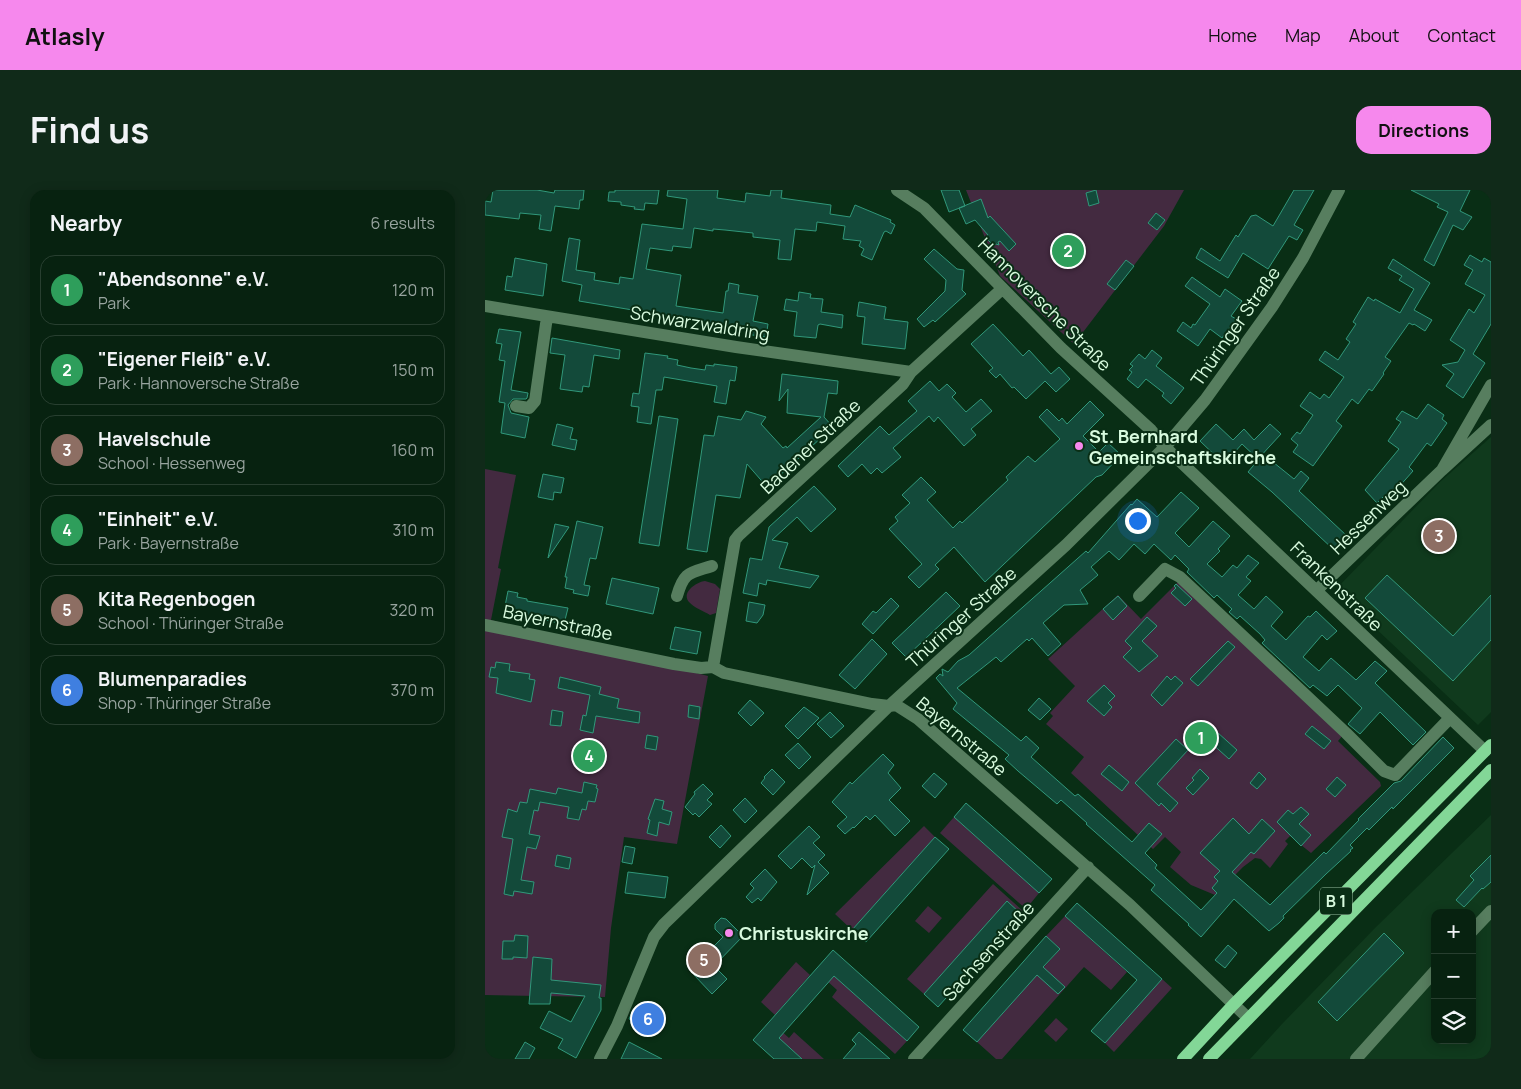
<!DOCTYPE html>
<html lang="en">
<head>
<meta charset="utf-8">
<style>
	body { margin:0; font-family:Manrope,sans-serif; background:#102a19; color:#f1f3f6 }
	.controls { position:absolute; right:15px; bottom:15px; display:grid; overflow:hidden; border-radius:10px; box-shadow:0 2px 12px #0003 }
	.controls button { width:45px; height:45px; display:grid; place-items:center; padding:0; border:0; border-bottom:1px solid #283f30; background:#072210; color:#f1f3f6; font:25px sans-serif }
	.you { position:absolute; left:652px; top:330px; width:18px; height:18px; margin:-12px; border:4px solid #fff; border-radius:50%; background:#1a73e8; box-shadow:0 0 0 8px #1a73e833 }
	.badge { display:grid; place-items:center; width:32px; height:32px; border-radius:50%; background:#f688ed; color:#fff; font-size:16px; font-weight:700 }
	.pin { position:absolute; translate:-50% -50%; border:2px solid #fff; box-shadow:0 1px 5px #0006 }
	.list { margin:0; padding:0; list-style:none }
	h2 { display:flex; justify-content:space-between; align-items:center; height:65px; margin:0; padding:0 20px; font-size:21px }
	h2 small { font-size:16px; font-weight:400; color:#98a49f }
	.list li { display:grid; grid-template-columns:32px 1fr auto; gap:15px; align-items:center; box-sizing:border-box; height:70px; margin:0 10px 10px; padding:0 10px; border:1px solid #283f30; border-radius:15px }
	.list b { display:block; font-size:19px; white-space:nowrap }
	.list p { margin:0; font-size:16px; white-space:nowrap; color:#98a49f }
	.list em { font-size:16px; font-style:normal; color:#98a49f }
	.icon { flex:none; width:28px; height:28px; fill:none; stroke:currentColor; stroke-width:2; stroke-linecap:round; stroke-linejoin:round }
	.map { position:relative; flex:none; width:1006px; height:869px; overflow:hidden; border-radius:15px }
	header { display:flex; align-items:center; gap:30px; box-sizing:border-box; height:70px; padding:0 25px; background:#f688ed; color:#111 }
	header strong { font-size:24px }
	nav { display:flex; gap:28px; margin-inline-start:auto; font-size:18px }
	.intro { display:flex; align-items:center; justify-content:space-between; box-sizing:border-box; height:120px; padding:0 30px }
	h1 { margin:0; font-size:35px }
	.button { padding:12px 22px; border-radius:15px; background:#f688ed; color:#111; font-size:18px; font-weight:700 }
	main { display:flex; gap:30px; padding:0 30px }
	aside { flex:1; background:#072210; border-radius:15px; box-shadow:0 2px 12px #0003 }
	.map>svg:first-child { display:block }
	.built { fill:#103a1d; fill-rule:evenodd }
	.green { fill:#432a40 }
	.building { fill:#134a3a; stroke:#31987b }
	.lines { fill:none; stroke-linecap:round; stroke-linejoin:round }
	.minor { stroke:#577e5f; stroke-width:12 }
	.major { stroke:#83d797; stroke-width:12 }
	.poi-dot { fill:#f688ed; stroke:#092e15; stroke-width:2 }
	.labels { text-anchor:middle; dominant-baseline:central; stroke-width:4; stroke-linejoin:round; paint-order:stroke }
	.shield { fill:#092e15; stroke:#9bbea2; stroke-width:1 }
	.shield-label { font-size:16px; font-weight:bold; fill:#d9fbdf }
	.street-label { font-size:18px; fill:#d9fbdf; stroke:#092e15 }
	.poi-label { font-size:18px; font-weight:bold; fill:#d9fbdf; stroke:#092e15; text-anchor:start }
</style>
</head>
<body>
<header>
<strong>Atlasly</strong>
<nav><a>Home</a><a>Map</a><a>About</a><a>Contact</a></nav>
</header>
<div class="intro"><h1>Find us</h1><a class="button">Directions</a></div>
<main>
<aside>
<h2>Nearby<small>6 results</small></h2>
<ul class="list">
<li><span class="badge" style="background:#2e9e5b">1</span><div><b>&quot;Abendsonne&quot; e.V.</b><p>Park</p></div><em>120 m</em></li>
<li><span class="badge" style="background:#2e9e5b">2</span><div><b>&quot;Eigener Fleiß&quot; e.V.</b><p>Park · Hannoversche Straße</p></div><em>150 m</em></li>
<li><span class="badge" style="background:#8d6e63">3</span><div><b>Havelschule</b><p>School · Hessenweg</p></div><em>160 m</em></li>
<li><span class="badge" style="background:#2e9e5b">4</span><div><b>&quot;Einheit&quot; e.V.</b><p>Park · Bayernstraße</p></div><em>310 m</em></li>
<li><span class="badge" style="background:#8d6e63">5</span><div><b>Kita Regenbogen</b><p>School · Thüringer Straße</p></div><em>320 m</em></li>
<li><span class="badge" style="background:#3f7fe0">6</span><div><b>Blumenparadies</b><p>Shop · Thüringer Straße</p></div><em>370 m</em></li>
</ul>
</aside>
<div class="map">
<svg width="1006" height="869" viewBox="0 0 1006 869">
	<rect width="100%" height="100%" fill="#092e15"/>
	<path class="built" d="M1006,247V522L993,535L850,400L955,292Z
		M1006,625V869H765L797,834L890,738ZM950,723H987V850H950Z"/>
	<path class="green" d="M481,0H699L679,36L589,154L515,86Z
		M0,279L31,285L13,378L16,379L6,430L223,486L192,654L139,647L126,738L120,807L0,805Z
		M220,391L230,394L235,399L231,423L225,425C219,421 209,418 204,412C196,403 211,392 220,391Z
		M694,391L858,545L853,551L895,592L896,596L826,663L805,646L800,651L803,654L785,678L776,669L770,668L758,677L730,705L706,695L685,677L696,662L680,647L668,659L586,583L599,567L561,534L568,526L565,523L590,496L563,469L633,405L656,429Z
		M469,627L554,703L541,719L455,643Z
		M439,636L450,647L367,740L350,724Z
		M508,694L538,721L536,724L522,711L439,804L422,789Z
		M443,716L457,728L444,743L430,731Z
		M580,726L642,782L626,800L599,777L517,869H511L492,852L575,759L561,746Z
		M311,772L325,785L290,825L276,812Z
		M336,774L422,851L410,864L347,807L352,800L330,780Z
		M677,789L687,798L629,862L620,853Z
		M571,828L583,839L571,852L559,841Z
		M285,831L304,848L309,842L339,869H317L280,836Z"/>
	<path class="building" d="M8,0H52L69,3L70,0H99L98,10H95L94,19L70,16L66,41L54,39L56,25L35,23L34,29L0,25V11L6,12Z
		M130,0H174L172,14L160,13L159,20L149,19L150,17L136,15V12L123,11L124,2H130Z
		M183,0H233L232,8L260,12L261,3L285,6L286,0H297L296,8L346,15L345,24L365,27L370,15L406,30L405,32L410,35L406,44L401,41L399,42L387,70L376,65L379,59L374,56L376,51L358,49L360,36L332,32L331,41L310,39L306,70L293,69L295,50L268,47V43L240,40L228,39V41L209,38L206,58L188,56L187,61L165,58L161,79L196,85L191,116L238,123L241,101H243L244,93L254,95L253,103L273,106L268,131L283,134L281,147L261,144L262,139L213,133V131L94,111L97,95L77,91L84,48L95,50L91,80L110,83L109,90L134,94L135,87L148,89L157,34L198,39L202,9L182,6Z
		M456,0H474L480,16L464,22Z
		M611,0L614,13L604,16L601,3Z
		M809,0H829L809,35L818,40L812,50L804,46L783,79L758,63L743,88L711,68L716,58L735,71L751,45L753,47L766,26L771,25L788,36Z
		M926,0H985L975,21L987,27L978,40L968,35L949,76L939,70L963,22L952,17L954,14Z
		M496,9L503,28L505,26L531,54L524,61L515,51L513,52L514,55L511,54L509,56L500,47L503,45L490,30L481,34L474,18Z
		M671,23L680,30L672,40L663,33Z
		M449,59L472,79L479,80L477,100L481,104L450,132L448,130L439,137L432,129L460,101L461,90L439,69Z
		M985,65L997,72L999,68L1006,72V134L988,164L1000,173L978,208L961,196L969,184L957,175L973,172L980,160L965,150L984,119L989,123L1000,105L980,94L988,80L979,75Z
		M30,68L62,74L58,106L20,100L22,86L27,87Z
		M908,69L945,93L929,120L947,130L940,141L929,134L928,135L924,133L900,167L906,171L898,183L899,184L887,201L884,199L873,214L867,209L851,231L857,236L828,276L808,262L813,255L806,249L812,242L815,244L828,225L815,216L825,202L835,209L839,204L844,208L859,187L834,170L840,161L853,170L865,152L861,149L871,134L868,132L883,107L889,111L890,109L915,123L929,99L914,90L917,86L903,78Z
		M641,70L649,76L630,100L622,94Z
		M707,87L735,107L740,99L757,111L746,126L751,129L737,148L725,139L713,156L692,141L698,132L706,138L708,134L710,135L725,114L700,96Z
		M314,102L326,104L325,108L338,109L336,122L358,125L357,138L335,134L333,135L331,148L309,146L312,122L299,120L301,109L313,111Z
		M374,112L401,117L399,129L423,132L420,159L377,154L380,127L372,126Z
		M508,134L538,166L544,160L566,184L574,177L585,189L571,202L560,191L541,209L529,197L527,198L515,184L511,188L504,181L508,178L486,154Z
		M14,139L36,142L26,200L43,203L42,208L41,209H28L23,215L26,223L44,227L40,248L16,243L20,213L14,212L20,171L14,170L17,154L11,153Z
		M67,148L135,160L134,169L109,165L104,197L98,196L97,202L75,199L80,165L65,163Z
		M667,160L677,168L671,176L699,198L686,214L677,206L679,203L661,189L653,198L642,189L647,182L644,180L648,176L645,174L654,164L660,169Z
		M160,163L183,166L182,168L193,170L192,175L206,178L220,180L221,175L229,176V174L252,177L250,191L245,190L241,214L229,212L232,196L179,187L177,200H171L166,234L152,232L154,217L146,216L148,203L154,204Z
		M297,184L353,191L352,204L343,203L339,227L348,237L282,297L262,274L255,308L231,305L222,362L202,359L219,245L229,246L233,226L256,230L261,221L281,227L276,234L298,258L301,256L302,258L336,227L302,223L303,199L294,211Z
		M445,191L454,201L462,194L471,203L467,207L481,222L496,209L507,221L486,239L491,245L479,256L453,227L449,232L444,226L408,258L416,267L397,283L392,278L386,284L377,274L363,287L353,276L395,236L404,245L432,221L423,211Z
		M605,211L619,225L598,246L614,262L623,253L636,265L617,285L611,287L500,392L469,357L450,375L454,379L434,398L423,387L437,374L404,339L413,331L410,327L425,313L417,305L436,287L451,302L442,310L468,338L475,331L477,333L523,290L521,287L543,266L550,272L575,249L554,227L562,219L574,231L577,228L582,234Z
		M943,214L959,225L957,229L962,233L946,256L942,253L924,277L928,281L904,308L900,305L892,313L880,300L914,259L903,251L916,232L911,229L917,221L932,229Z
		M174,226L193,229L174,356L154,353Z
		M72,234L88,238L85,249L92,250L90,260L67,255Z
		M731,234L748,250L759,239L769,250L785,234L796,244L773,269L757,254L739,274L715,251Z
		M778,264L809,289L816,281L824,288L814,301L862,346L849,360L787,302L763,282Z
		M58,284L79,288L76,303L69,302L68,310L53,307Z
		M329,296L351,319L326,342L312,327L287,350L303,353L294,378L334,386L325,398L282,390L281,395L274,393L272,406L258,403L265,368L277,370L284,337Z
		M696,302L714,318L690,343L704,357L728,331L745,346L733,359L735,361L722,374L737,387L748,375L752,378L763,365L774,373L761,387L766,391L753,405L769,419L781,406L798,422L786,436L801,450L823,426L825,427L831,421L852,441L842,450L837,445L818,467L834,481L846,468L871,490L890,471L902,481L890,493L941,542L928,555L895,522L875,544L863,534L877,518L853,495L842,506L828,495L825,498L777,453L780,450L775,444L755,426L752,429L744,422L747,419L732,405L729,408L702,382L704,379L690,365L686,370L669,354L660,364L649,354L634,370L624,361L606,377L613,385L595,400L603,414L579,415L558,433L576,454L563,466L547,448L544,451L542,449L516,472L511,467L472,498L536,551L541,546L554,558L546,567L590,606L593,604L647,652L664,633L677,644L660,663L672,675L670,678L716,720L732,703L727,698L733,691L729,687L735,681L715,663L748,628L764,644L777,629L790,641L769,664L766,662L747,682L785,715L839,662L841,664L874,630L873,629L909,593L916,591L958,547L969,558L908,619L907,617L884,640L882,638L865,655L868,658L865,660L866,661L841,684L798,726L799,728L794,733L784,741L749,709L716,747L703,735L704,734L666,700L670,695L601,634L602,633L576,610L572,614L533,581L520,569L524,565L468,519L472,513L451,488L455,484L458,486L457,479L463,482L473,471L484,465L601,361L603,363L646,314L647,315L652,309L672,327Z
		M92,331L118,337L111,369L105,368L99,395L105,396L103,406L88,403L89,400L80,398L82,387H80Z
		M70,334L84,337L63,368Z
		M902,385L968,446L1006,405V450L968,491L880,408Z
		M127,388L174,398L168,424L121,414Z
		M691,394L707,409L700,416L686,403L691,398L689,396Z
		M23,401L33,403L32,407L42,409V411L83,418L79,434L22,422L23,417L20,416Z
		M461,402L475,416L421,467L407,453Z
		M633,406L642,416L628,430L618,419Z
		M406,408L414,416L388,444L377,434L388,421L391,423Z
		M264,412L280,415L278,425L272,433L261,431Z
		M662,427L672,436L657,451L673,466L654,482L638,467L647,458L640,451Z
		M190,437L216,442L212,464L185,459Z
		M387,449L402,464L370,499L354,485Z
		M743,451L750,457L713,496L705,489Z
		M11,472L25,474L24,481L45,484L44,489L50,490L46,512L11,503L13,488L4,487L6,477L10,478Z
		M682,486L686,490L690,486L698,493L677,516L666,505Z
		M75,487L116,497L114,504L134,509L132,518L155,522L154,533L111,526L108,543L95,540L98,525L101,526L105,505L73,498Z
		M619,495L630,506L623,513L627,517L619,526L602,511Z
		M554,508L566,519L555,530L543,520Z
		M265,510L279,523L266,536L253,523Z
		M204,515L215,517L214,529L203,527Z
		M319,517L334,528L313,549L300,536Z
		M67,520L78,522L76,536L65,535Z
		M345,522L359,536L346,548L332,534Z
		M827,536L846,551L839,559L820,544Z
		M732,542L752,560L744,569L724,551Z
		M162,545L173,547L171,560L160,558Z
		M691,549L703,560L672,594L693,613L685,622L676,613L674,616L650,593Z
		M313,553L326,567L314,579L300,565Z
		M398,564L409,575L403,583L416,598L404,610L425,631L410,646L390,625L385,630L381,626L369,638L368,637L360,644L352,636L362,627L347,612L365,592L367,594Z
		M624,575L644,592L637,601L616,584Z
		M287,579L300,592L288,605L276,593L280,588L279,587Z
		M715,579L724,588L708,605L701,598L709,590L707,588Z
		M774,582L781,589L772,599L765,593Z
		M449,583L462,594L450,608L437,596Z
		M852,587L861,595L850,607L841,599Z
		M99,592L112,595L111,598L113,599L110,612L103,611L101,620L97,619L94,630L82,628L84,617L55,612L53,621L49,620L44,644L55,646L51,659L42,657L36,690L49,692L47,704L29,701L28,706L19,704L28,649L17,647L23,619L32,622L35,612L42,613L45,599L71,604L73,598L97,603Z
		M218,594L228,604L222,610L227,614L214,627L210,623L208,625L200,617L210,604L209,602Z
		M260,608L272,621L260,633L248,620Z
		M170,609L179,611L177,619L187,622L184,635L174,632L172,646L162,643L165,630L163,629Z
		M481,613L567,689L554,703L469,627Z
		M816,617L824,624L814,634L826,645L816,656L792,632L803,620L808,624Z
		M236,635L246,646L235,658L224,647Z
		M324,636L335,647L328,653L340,665L333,672L344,683L322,705L330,675L327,678L317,668L306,679L293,666Z
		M450,647L464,659L381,752L367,740Z
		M140,656L150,658L147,674L137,672Z
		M72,665L86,668L84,679L70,676Z
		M1006,665V692L998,699L997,698L979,717L971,710L989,690L985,686Z
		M280,679L292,692L276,711L273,708L267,713L261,707L269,698L265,694Z
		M143,682L183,687L180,708L140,703Z
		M522,711L536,724L453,817L439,804Z
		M592,713L677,789L620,853L606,841L652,790L580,726Z
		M236,728L241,729L258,746L229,776L242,789L227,804L209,785L210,783L202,772L211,763L215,767L219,764L220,765L238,747L230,739V734Z
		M899,743L919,763L852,831L833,812Z
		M30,745L43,746L42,768L28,767V769H17L18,751H29Z
		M561,746L575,759L558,777L580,797L573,804L552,785L492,852L478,840Z
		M743,755L752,763L740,778L730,770Z
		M348,760L434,837L422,851L349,786L294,848L317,869H289L268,850Z
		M48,767L67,769L66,790L116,795L114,808H116V820L91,868L73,858L78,849L55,838L64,821L86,832L100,806L66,803L65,814H44Z
		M148,820L164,828L166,823L179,830L172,843L144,829Z
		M374,842L405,869H358L371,854L367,850Z
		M40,852L50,858L44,869H30Z
		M144,852L177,869H136Z"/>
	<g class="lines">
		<path class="minor" d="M412,0L439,18L576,158L666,240L680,257L1000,561
			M0,116L251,157L426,182
			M1006,195L957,280L1006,235
			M31,216L44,218L50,211L62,127
			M832,400L957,280
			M192,406C199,381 205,383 227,376
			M654,406L680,379L695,387L861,543L899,581L910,585L965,528
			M0,435L189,474L216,478L228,477L239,483L387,514L404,516L411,515L433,529L645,715L763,828
			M228,477L250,350L254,345L418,194L426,182L517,99
			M987,741L1006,721
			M115,869L132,836L169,747L179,734L404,516L581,355L680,257L720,210L787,117L818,68L854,0
			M429,869L603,677
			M871,869L950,781"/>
		<path class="major" d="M698,869L748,815L1006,555
			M724,869L1006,580"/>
	</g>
	<g class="poi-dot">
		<circle cx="594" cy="256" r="5"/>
		<circle cx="244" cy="743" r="5"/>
	</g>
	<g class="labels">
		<rect class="shield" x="835" y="697.5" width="32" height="27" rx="4"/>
		<g class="shield-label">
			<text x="851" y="711">B 1</text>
		</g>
		<g class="street-label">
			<text transform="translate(560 114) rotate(45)">Hannoversche Straße</text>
			<text transform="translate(215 133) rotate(9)">Schwarzwaldring</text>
			<text transform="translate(750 136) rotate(-55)">Thüringer Straße</text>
			<text transform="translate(325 256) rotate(-43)">Badener Straße</text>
			<text transform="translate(883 327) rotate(-44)">Hessenweg</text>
			<text transform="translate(852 396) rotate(44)">Frankenstraße</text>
			<text transform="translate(476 427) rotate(-42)">Thüringer Straße</text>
			<text transform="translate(73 432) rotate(12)">Bayernstraße</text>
			<text transform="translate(477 546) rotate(40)">Bayernstraße</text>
			<text transform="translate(503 761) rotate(-48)">Sachsenstraße</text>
		</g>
		<g class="poi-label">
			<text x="604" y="246">St. Bernhard<tspan x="604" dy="21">Gemeinschaftskirche</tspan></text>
			<text x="254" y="743">Christuskirche</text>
		</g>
	</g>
</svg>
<div class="controls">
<button>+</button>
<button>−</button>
<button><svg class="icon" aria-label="layers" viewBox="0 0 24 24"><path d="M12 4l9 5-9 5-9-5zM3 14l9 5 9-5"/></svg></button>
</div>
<div class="you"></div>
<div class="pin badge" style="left:716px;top:548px;background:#2e9e5b">1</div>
<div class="pin badge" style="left:583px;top:61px;background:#2e9e5b">2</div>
<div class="pin badge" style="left:954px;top:346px;background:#8d6e63">3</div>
<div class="pin badge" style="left:104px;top:566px;background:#2e9e5b">4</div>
<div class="pin badge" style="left:219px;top:770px;background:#8d6e63">5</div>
<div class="pin badge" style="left:163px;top:829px;background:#3f7fe0">6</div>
</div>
</main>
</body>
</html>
